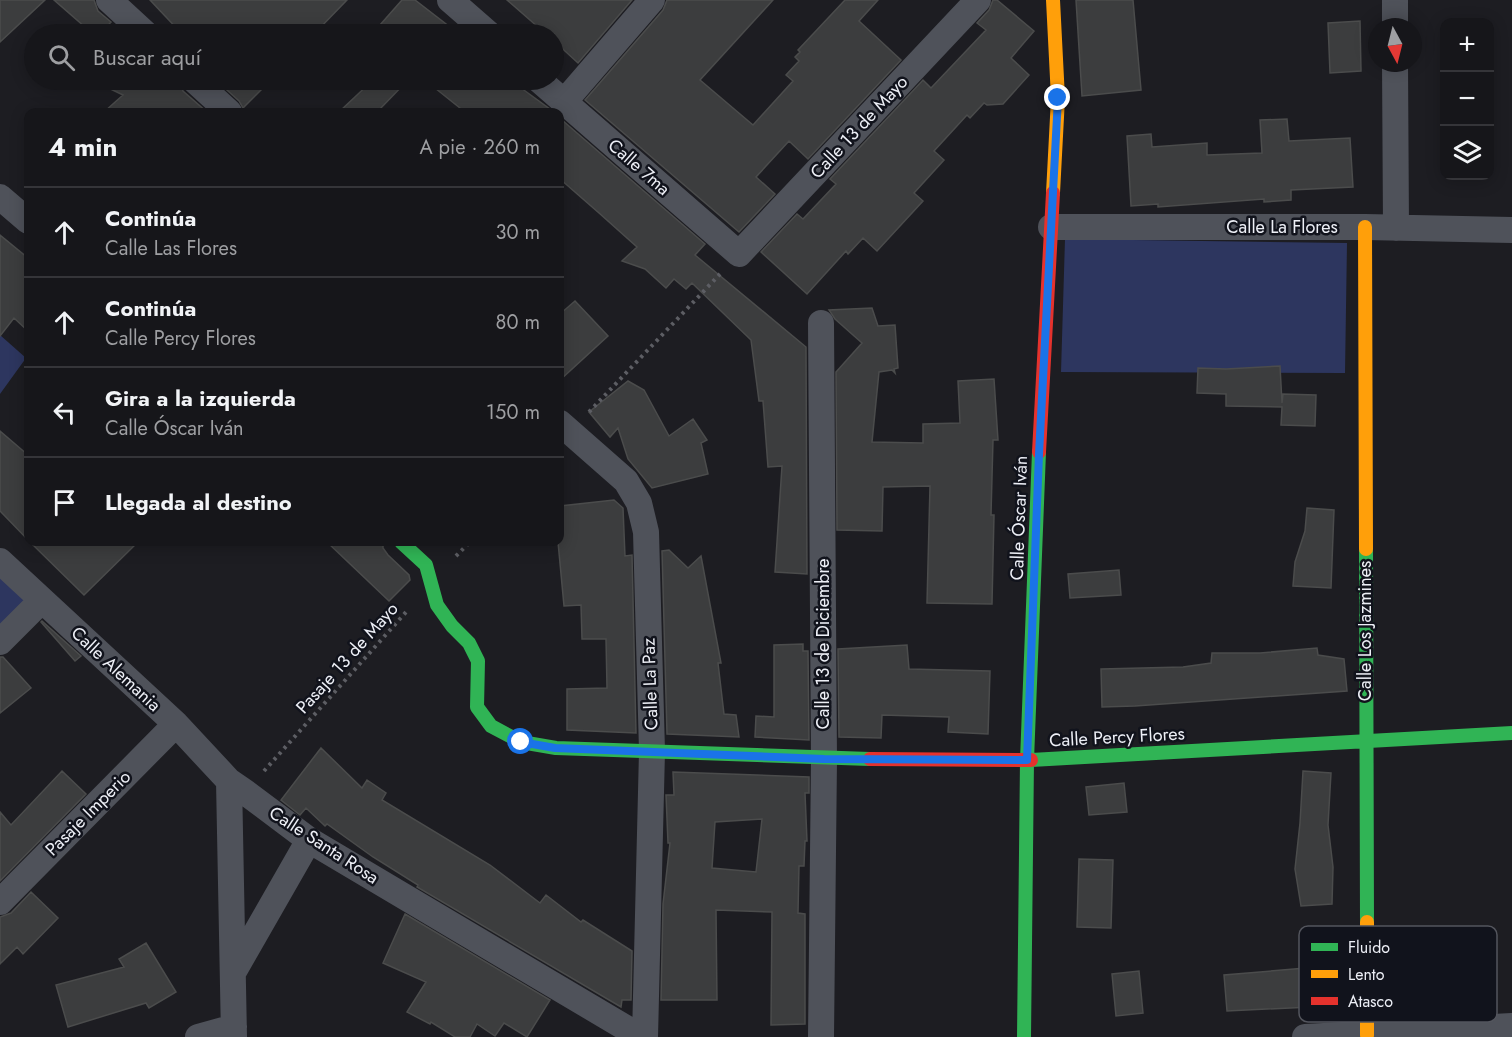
<!DOCTYPE html>
<html lang="es">
<head>
<meta charset="utf-8">
<style>
	body { margin:0; font-family:Jost,sans-serif; background:#232327; color:#f1f3f6 }
	.controls { position:absolute; right:18px; top:18px; display:grid; overflow:hidden; border-radius:12px; box-shadow:0 3px 15px #0003 }
	.controls button { width:54px; height:54px; display:grid; place-items:center; padding:0; border:0; border-bottom:2px solid #353539; background:#16161a; color:#f1f3f6; font:30px sans-serif }
	.compass { position:absolute; left:1368px; top:18px; width:54px; height:54px; border-radius:50%; background:#16161a; box-shadow:0 3px 15px #0003; rotate:173deg }
	.stop { position:absolute; width:18px; height:18px; margin:-14px; border:4px solid #1a73e8; border-radius:50%; background:#fff }
	.stop.end { background:#1a73e8; border-color:#fff; box-shadow:0 2px 6px #0008 }
	.list { margin:0; padding:0; list-style:none }
	h2 { display:flex; justify-content:space-between; align-items:center; height:78px; margin:0; padding:0 24px; font-size:26px }
	h2 small { font-size:20px; font-weight:400; color:#9e9fa2 }
	.list li { display:grid; grid-template-columns:39px 1fr auto; gap:18px; align-items:center; box-sizing:border-box; height:90px; padding:0 24px; border-top:2px solid #353539 }
	.list b { display:block; font-size:22px; white-space:nowrap }
	.list p { margin:0; font-size:20px; white-space:nowrap; color:#9e9fa2 }
	.list em { font-size:20px; font-style:normal; color:#9e9fa2 }
	.icon { flex:none; width:33px; height:33px; fill:none; stroke:currentColor; stroke-width:2; stroke-linecap:round; stroke-linejoin:round }
	.map { position:relative; flex:none; width:1512px; height:1037px; overflow:hidden }
	.search { position:absolute; background:#16161a; box-shadow:0 3px 15px #0003; left:24px; top:24px; width:540px; height:66px; display:flex; align-items:center; gap:15px; box-sizing:border-box; padding:0 21px; border-radius:33px; color:#9e9fa2; font-size:22px }
	.panel { position:absolute; background:#16161a; box-shadow:0 3px 15px #0003; left:24px; top:108px; width:540px; height:438px; border-radius:12px }
	.map>svg:first-child { display:block }
	.green { fill:#2d365f }
	.building { fill:#3c3d3e; stroke:#4b4c4c; stroke-width:1.5; fill-rule:evenodd }
	.lines { fill:none; stroke-linecap:round; stroke-linejoin:round }
	.path { stroke:#5d5e64; stroke-width:4; stroke-dasharray:3 4.5; stroke-linecap:butt }
	.street { stroke:#4f525a; stroke-width:26 }
	.fast { stroke:#30b455; stroke-width:14 }
	.slow { stroke:#ff9f0a; stroke-width:14 }
	.jam { stroke:#e5322d; stroke-width:14 }
	.route { stroke:#1a73e8; stroke-width:8 }
	.labels { text-anchor:middle; dominant-baseline:central; stroke-width:5; stroke-linejoin:round; paint-order:stroke }
	.street-label { font-size:18px; fill:#edeff6; stroke:#11131c }
	.key { fill:#11131c; stroke:#53555d; stroke-width:1.5 }
	.key-label { font-size:16px; fill:#edeff6 }
</style>
</head>
<body>
<div class="map">
<svg width="1512" height="1037" viewBox="0 0 1512 1037">
	<rect width="100%" height="100%" fill="#1d1d22"/>
	<path class="green" d="M1065,239L1347,243L1345,373L1061,372Z
		M0,335L26,358L0,394Z
		M0,555L43,595L0,638Z"/>
	<path class="building" d="M0,0H45L0,42Z
		M54,0H94L98,11L111,22L100,34H93Z
		M150,0H347L314,34H182Z
		M402,0H415L459,34H372Z
		M507,0H632L578,63L554,41V34H546Z
		M667,0H773L700,80L753,125L793,81L786,75L799,61L795,57L800,52L798,50L845,0H878L859,21L901,60L808,159L789,141L756,177L775,194L739,232L585,100L663,10Z
		M993,0H997L1034,31L1011,58L1029,75L1003,104L987,105L984,103L970,118L967,115L934,151L944,160L914,193L923,201L877,251L863,238L848,254L846,251L807,294L761,252L797,214L803,219L836,184L830,179L923,80L931,88L986,30L977,23L989,10Z
		M1076,0H1133L1141,90L1082,96Z
		M1360,21L1361,71L1330,73L1328,23Z
		M92,80H179L183,91L207,112H104L123,95Z
		M216,80H271L243,108L239,101Z
		M373,80H408L377,112H339Z
		M425,80H510L554,112H465Z
		M1287,119L1289,141L1350,138L1353,187L1291,190V200L1264,202V199L1158,207V204L1131,206L1127,136L1151,134L1152,147L1207,143V155L1262,153L1260,120Z
		M562,120L705,244L695,255L806,347L807,574L775,572L782,466L768,467L763,401H759L751,340L692,283L686,289L674,279L666,288L645,269L622,261L637,247L599,213L560,179V123Z
		M0,235L28,258V331L14,318L0,336Z
		M575,301L608,336L560,380V314Z
		M872,308L878,326L895,325L898,368L894,369L895,373L892,370L879,372L872,442L923,443V424L960,423L958,381L994,379L998,440H993L991,515H994L992,604L927,603L930,486L883,487L882,531L837,530L836,372L862,343L835,319L829,310Z
		M1280,366L1282,403L1283,394L1316,395L1315,426L1281,425L1282,407L1226,406V394L1197,393L1198,368L1226,369Z
		M628,381L644,390L669,436L693,419L707,440L701,443L708,474L652,488L628,459L618,428L610,437L589,412Z
		M0,431L28,455V540L0,511Z
		M614,500L623,508L625,556L632,555L636,733L567,730V689L607,688L606,639H582L581,605L564,606L558,542L560,506Z
		M1307,508L1334,510L1331,588L1293,586L1295,562L1305,531Z
		M30,542H138L84,595Z
		M327,542H383V548L388,555L409,575L410,580L389,601Z
		M669,550L688,568L701,556L721,663H718L724,714L736,715L739,737L667,734L662,551Z
		M1119,570L1121,595L1070,598L1068,574Z
		M42,621L81,656L75,661L41,622Z
		M803,644V651H808L809,740L755,737L756,716L774,717V645Z
		M907,645L909,669L990,671L988,734L948,732L949,717L882,715L881,738L839,737L838,649Z
		M1317,648L1318,655L1344,659L1347,691L1135,706L1102,707L1101,669L1183,667L1211,663L1212,653H1260Z
		M0,657H3L31,688L0,713Z
		M321,748L362,788L367,780L386,793L382,800L490,865L540,903L546,895L581,922L583,920L632,951L631,1000H622L621,1007L417,887L418,885L373,857L327,824L325,826L306,808L300,815L281,800Z
		M62,771L86,794L0,881V812L11,825Z
		M1303,771L1331,773L1328,825L1333,867L1332,904L1301,906L1295,869L1300,823Z
		M673,772L809,777V793H805L807,841H805L804,866H799L798,913L805,914V1024L771,1025L772,912L716,910L717,1000H661L663,904L670,843H668L666,795H674ZM762,819L756,872L712,868L715,822Z
		M1124,783L1127,812L1089,815L1086,787Z
		M1079,859L1113,860L1111,928L1077,927Z
		M31,892L58,918L23,954L17,947L0,964V917L11,913Z
		M405,914L550,1000L527,1037L504,1023L495,1036L477,1024L470,1037H455L431,1022L430,1024L407,1012L426,982L383,963Z
		M146,943L176,992L149,1008L146,1003L68,1027L56,985L124,967L119,959Z
		M1329,966L1331,1006L1227,1011L1224,975Z
		M1139,971L1143,1013L1116,1016L1112,974Z"/>
	<g class="lines">
		<path class="path" d="M589,412L720,274
			M456,556L470,542
			M264,771L407,611"/>
		<path class="street" d="M109,0L146,34
			M450,0L489,34
			M1395,0V27
			M1395,63L1396,228
			M194,80L229,112
			M539,80L739,254L978,0
			M564,102L652,0
			M0,197L28,221
			M1051,227H1365L1512,230
			M821,323L824,759L821,1037
			M560,423L626,481L639,503L646,532L652,751L645,1037
			M0,561L176,724L229,781L245,792L309,840L641,1037
			M0,642L42,600
			M229,781L234,1037
			M0,902L176,724
			M234,971L309,840
			M198,1037L234,1027
			M1305,1037L1512,1026"/>
		<path class="fast" d="M401,542L426,565L437,605L452,626L469,643L478,661L477,707L491,726L521,742L556,748L870,759
			M1366,549L1367,922
			M1031,760L1512,733
			M1024,1037L1027,760L1039,452"/>
		<path class="slow" d="M1053,193L1058,98L1053,0
			M1365,227L1366,549
			M1367,922V1035"/>
		<path class="jam" d="M1039,452L1053,193
			M870,759L1031,760"/>
	</g>
	<g class="lines">
		<path class="route" d="M521,742L555,748L824,759L1027,760L1039,454L1058,98"/>
	</g>
	<g class="labels">
		<g class="street-label">
			<text transform="translate(859 127) rotate(-47)">Calle 13 de Mayo</text>
			<text transform="translate(639 167) rotate(41)">Calle 7ma</text>
			<text x="1282" y="227">Calle La Flores</text>
			<text transform="translate(1019 518) rotate(-88)">Calle Óscar Iván</text>
			<text transform="translate(1365 631) rotate(-90)">Calle Los Jazmines</text>
			<text transform="translate(823 644) rotate(-90)">Calle 13 de Diciembre</text>
			<text transform="translate(347 658) rotate(-48)">Pasaje 13 de Mayo</text>
			<text transform="translate(116 669) rotate(43)">Calle Alemania</text>
			<text transform="translate(650 684) rotate(-92)">Calle La Paz</text>
			<text transform="translate(1117 737) rotate(-3)">Calle Percy Flores</text>
			<text transform="translate(88 813) rotate(-45)">Pasaje Imperio</text>
			<text transform="translate(324 845) rotate(33)">Calle Santa Rosa</text>
		</g>
	</g>
	<rect x="1299" y="926" width="198" height="96" rx="9" class="key"/>
	<rect x="1311" y="943" width="27" height="8" fill="#30b455"/>
	<rect x="1311" y="970" width="27" height="8" fill="#ff9f0a"/>
	<rect x="1311" y="997" width="27" height="8" fill="#e5322d"/>
	<g class="key-label">
		<text x="1348" y="953">Fluido</text>
		<text x="1348" y="980">Lento</text>
		<text x="1348" y="1007">Atasco</text>
	</g>
</svg>
<div class="controls">
<button>+</button>
<button>−</button>
<button><svg class="icon" aria-label="layers" viewBox="0 0 24 24"><path d="M12 4l9 5-9 5-9-5zM3 14l9 5 9-5"/></svg></button>
</div>
<svg class="compass" viewBox="-18 -18 36 36"><path d="M0-13l5 13h-10z" fill="#e53935"/><path d="M0 13l5-13h-10z" fill="#9e9fa2"/></svg>
<div class="stop" style="left:521px;top:742px"></div>
<div class="stop end" style="left:1058px;top:98px"></div>
<div class="search"><svg class="icon" aria-label="search" viewBox="0 0 24 24"><circle cx="10" cy="10" r="6"/><path d="M15 15l6 6"/></svg>Buscar aquí</div>
<section class="panel">
<h2>4 min<small>A pie · 260 m</small></h2>
<ul class="list">
<li><svg class="icon" aria-label="ahead" viewBox="0 0 24 24"><path d="M12 20V5M6 11l6-6 6 6"/></svg><div><b>Continúa</b><p>Calle Las Flores</p></div><em>30 m</em></li>
<li><svg class="icon" aria-label="ahead" viewBox="0 0 24 24"><path d="M12 20V5M6 11l6-6 6 6"/></svg><div><b>Continúa</b><p>Calle Percy Flores</p></div><em>80 m</em></li>
<li><svg class="icon" aria-label="left" viewBox="0 0 24 24"><path d="M17 20v-9H6M10 6l-5 5 5 5"/></svg><div><b>Gira a la izquierda</b><p>Calle Óscar Iván</p></div><em>150 m</em></li>
<li><svg class="icon" aria-label="arrive" viewBox="0 0 24 24"><path d="M6 21V4h12l-3 4 3 4H6"/></svg><div><b>Llegada al destino</b></div></li>
</ul>
</section>
</div>
</body>
</html>
